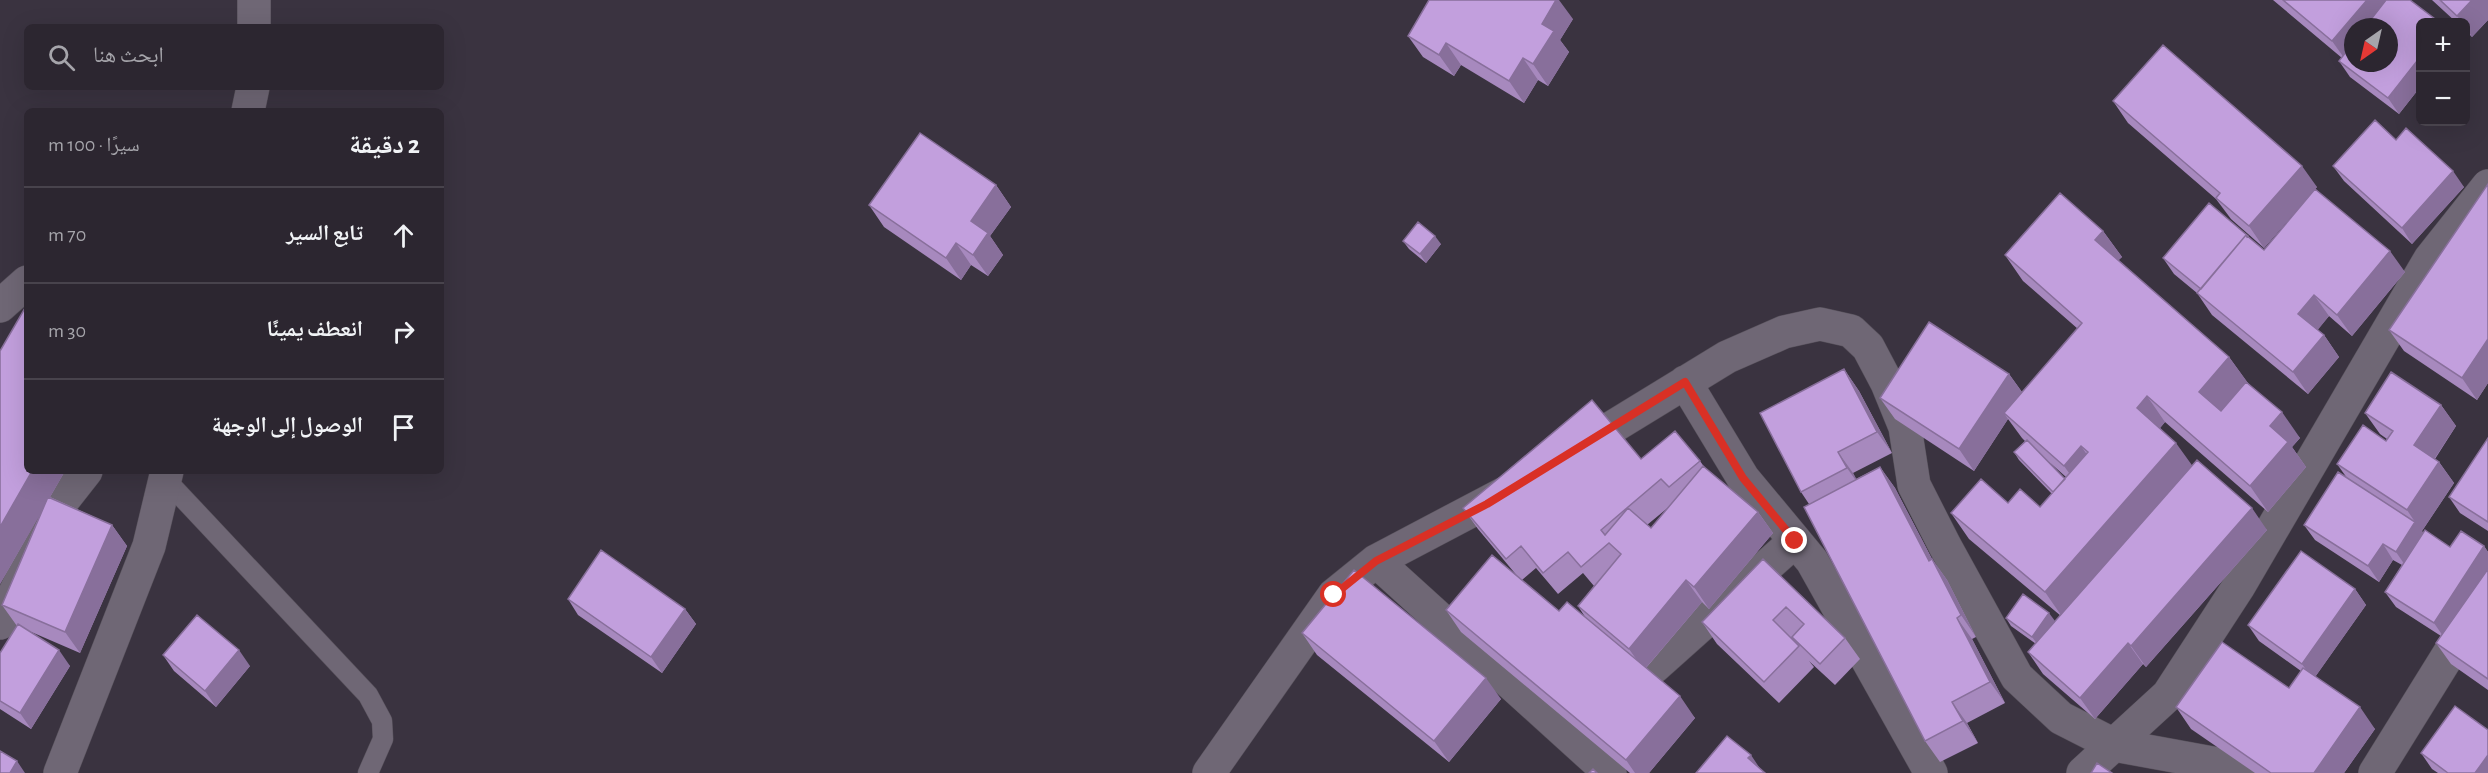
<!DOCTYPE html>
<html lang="ar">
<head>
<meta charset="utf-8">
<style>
	body { margin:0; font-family:"Alegreya Sans","Noto Naskh Arabic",sans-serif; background:#342e38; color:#f1f3f6; direction:rtl }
	.controls { position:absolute; right:18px; top:18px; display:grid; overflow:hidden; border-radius:9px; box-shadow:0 6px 24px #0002 }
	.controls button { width:54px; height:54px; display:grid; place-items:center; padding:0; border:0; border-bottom:2px solid #48434c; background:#2c2630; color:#f1f3f6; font:30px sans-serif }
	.compass { position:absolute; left:2344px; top:18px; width:54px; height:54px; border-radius:50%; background:#2c2630; box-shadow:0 6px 24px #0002; rotate:214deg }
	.stop { position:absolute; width:18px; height:18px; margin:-14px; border:4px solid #d93025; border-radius:50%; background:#fff }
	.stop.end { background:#d93025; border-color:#fff; box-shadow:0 2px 6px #0008 }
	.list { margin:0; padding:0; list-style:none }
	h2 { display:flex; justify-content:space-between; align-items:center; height:78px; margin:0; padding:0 24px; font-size:26px }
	h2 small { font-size:20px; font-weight:400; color:#a6a5ab }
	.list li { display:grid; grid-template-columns:39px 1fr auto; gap:18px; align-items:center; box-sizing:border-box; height:96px; padding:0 24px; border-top:2px solid #48434c }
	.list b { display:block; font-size:22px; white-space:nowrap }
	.list em { font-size:20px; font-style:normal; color:#a6a5ab }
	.icon { flex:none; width:33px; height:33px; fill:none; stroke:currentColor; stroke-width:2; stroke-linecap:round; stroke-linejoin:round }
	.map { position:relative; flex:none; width:2488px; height:773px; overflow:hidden; direction:ltr }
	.search { position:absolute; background:#2c2630; box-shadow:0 6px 24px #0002; left:24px; top:24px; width:420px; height:66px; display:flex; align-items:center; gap:15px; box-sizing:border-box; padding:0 21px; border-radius:9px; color:#a6a5ab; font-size:22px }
	.panel { position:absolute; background:#2c2630; box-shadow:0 6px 24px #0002; left:24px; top:108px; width:420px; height:366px; border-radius:9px; direction:rtl }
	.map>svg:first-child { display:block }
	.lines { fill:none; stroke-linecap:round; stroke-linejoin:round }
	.lane-casing { stroke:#57515b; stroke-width:21 }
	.street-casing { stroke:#57515b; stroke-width:34 }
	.lane { stroke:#6f6775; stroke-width:20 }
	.street { stroke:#6f6775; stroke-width:33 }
	.wall { fill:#a789be; fill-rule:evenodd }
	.shaded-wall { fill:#886f9b }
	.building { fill:#c29fdd; stroke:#886f9b; stroke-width:1.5 }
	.route { stroke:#d93025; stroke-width:8 }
</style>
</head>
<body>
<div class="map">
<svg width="2488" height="773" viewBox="0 0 2488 773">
	<rect width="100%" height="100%" fill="#3a3340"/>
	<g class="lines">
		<defs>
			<path id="lane" d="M166,480L368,695L382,721L383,739L368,773"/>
			<path id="street" d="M254,27V0
				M248,111L253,87
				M0,306L27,282
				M1685,382L1743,478L1812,561L1931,773
				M1575,450L1727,357L1784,332L1820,324L1851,331L1868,347L1887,383L1905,427L1914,485L1945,546L2017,677L2061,718L2114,745L2267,773
				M1376,561L1610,773
				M0,623L57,508L86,471
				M1654,667L1795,541
				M60,773L149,546L167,471
				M1209,773L1334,595L1376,561L1505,493
				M2083,773L2168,695L2239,586L2430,259L2488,186
				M2375,773L2488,591"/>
		</defs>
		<use href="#lane" class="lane-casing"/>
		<use href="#street" class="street-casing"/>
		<use href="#lane" class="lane"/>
		<use href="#street" class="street"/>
	</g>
	<path class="wall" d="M2273,0H2410L2421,22V86L2399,114L2350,77L2339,61L2342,58Z
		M2432,0H2488V20L2472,37L2466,31V22H2456Z
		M1573,19L1560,40L1569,52L1548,86L1538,80L1524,103L1461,65L1454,76L1423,57L1408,36Z
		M2113,101L2317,187L2315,189L2405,272L2352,336L2329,316L2317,330L2324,335L2339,357L2308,394L2212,315L2197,293L2174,274L2163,258L2250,239L2264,250L2309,196L2264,248L2231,219L2216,199L2128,123Z
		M2396,140L2464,187L2412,244L2344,181L2333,166Z
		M2488,184V383L2477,400L2404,351L2389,330Z
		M996,185L1011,207L990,236L1003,255L988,276L971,265L961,280L884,227L869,205Z
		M2103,231L2122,257L2118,260L2229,357L2247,382L2300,438L2292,447L2306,467L2268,512L2165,422L2160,428L2192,466L2267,530L2146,667L2143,664L2095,719L2043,674L2028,652L2036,644L2011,626L2006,618L2055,621L2061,616L1969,539L1951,513L2008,503L2040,507L2052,494L2019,460L2014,452L2025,441L2022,438L2008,419L1974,471L1895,419L1880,398L2009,374L2022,392L2078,329L2023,281L2005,255ZM2048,461L2066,477L2065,479Z
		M1403,241L1441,244L1426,263L1409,249Z
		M0,351L27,471H65L50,497L112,525L127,546L80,653L29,631L70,666L31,729L0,709V653L17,626L2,605L41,512L0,584Z
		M1844,369L1859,391L1892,453L1853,473L1856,479L1880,467L1895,488L1932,559L1947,580L1976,637L1972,639L2005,703L1967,723L1978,743L1940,762L1925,741L1809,504L1801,492Z
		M2441,405L2456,426L2435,459L2439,462L2454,483L2422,531L2423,533L2450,547L2484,546L2488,552V690L2451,664L2436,643L2441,636L2396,607L2385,592L2402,565L2393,560L2379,582L2315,540L2304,525L2347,478L2337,464L2386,441L2387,439L2380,434L2365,413Z
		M2488,438V531L2460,513L2449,497Z
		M1700,461L1705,468L1758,512L1773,533L1709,609L1702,602L1646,668L1695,718L1649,773H1630L1461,632L1446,610L1518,577L1478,529L1463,508ZM1670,506L1651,528L1647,525ZM1536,568L1558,594L1583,573L1594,586L1578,606L1587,620L1559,611L1522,580Z
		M1763,559L1845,638L1860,659L1835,685L1809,661L1814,667L1779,703L1717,644L1702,622Z
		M2355,589L2366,605L2315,677L2375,729L2344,773H2255L2191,729L2176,707L2289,688L2301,671L2259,641L2248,625Z
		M568,599L685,609L696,624L662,673L578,615Z
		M1302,633L1501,699L1449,762L1317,655Z
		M163,655L250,666L216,707L174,671Z
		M2421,753L2488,773H2438L2432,769Z"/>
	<path class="shaded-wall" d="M1556,0H1559L1573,19L1560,40L1569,52L1548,86L1533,64L1542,24Z
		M2367,0H2395L2377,27H2353V55L2347,62L2332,41Z
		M2472,0H2488V20L2472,37L2466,27V22H2462L2457,16Z
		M1446,43L1461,65L1454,76L1439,55Z
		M2421,56V86L2399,114L2388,98Z
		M1523,58L1538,80L1524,103L1509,81Z
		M2302,166L2317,187L2264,248L2249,226Z
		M2453,171L2464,187L2412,244L2402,228Z
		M996,185L1011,207L990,236L1003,255L988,276L973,255L971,221Z
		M2103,231L2122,257L2113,266L2095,240Z
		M1435,236L1441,244L1426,263L1420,254Z
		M956,243L971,265L961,280L946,258Z
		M2390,251L2405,272L2352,336L2337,315Z
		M2314,295L2329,316L2313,336L2298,314Z
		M2324,335L2339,357L2308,394L2293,372Z
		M2488,339V383L2477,400L2462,378Z
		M2229,357L2248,383L2217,418L2199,392Z
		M1844,369L1859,391L1892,453L1877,432Z
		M2009,374L2024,395L2004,413L2008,419L1974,471L1959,449Z
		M2147,396L2165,422L2155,434L2137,408Z
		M2441,405L2456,426L2429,467L2414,445Z
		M2282,412L2300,438L2292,447L2306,467L2268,512L2250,486L2270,426Z
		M2176,443L2194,468L2063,618L2045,592Z
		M2081,446L2099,472L2082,491L2064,466Z
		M1838,452L1853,473L1862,489L1847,468Z
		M2439,462L2454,483L2422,531L2426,538L2407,568L2396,552L2415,522L2407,510Z
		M1880,467L1895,488L1944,582L1929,561Z
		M32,471H65L0,584V527Z
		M2252,508L2267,530L2146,667L2131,646Z
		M1758,512L1773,533L1709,609L1694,587Z
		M112,525L127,546L80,653L65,632Z
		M2383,544L2393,560L2379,582L2368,566Z
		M2484,546L2488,552V572L2445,639L2434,623Z
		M1932,559L1947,580L1976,637L1961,615Z
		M1686,580L1702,602L1644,670L1629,649Z
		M2355,589L2366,605L2313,680L2302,664Z
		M685,609L696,624L662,673L651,657Z
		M2049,613L2055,621L2038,645L2032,637Z
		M1957,618L1972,639L2005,703L1990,682Z
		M2128,643L2143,664L2095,719L2080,698Z
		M59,650L70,666L31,729L20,713Z
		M239,650L250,666L216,707L205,691Z
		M1486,678L1501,699L1449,762L1434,741Z
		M1680,696L1695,718L1649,773H1635L1626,760Z
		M1952,702L1967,723L1978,743L1963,721Z
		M2360,707L2375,729L2344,773H2314Z
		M1751,755L1763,773L1748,758Z
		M2488,755V773H2475Z
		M17,761L25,773H10Z"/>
	<path class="building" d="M1429,0H1556L1542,24L1554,31L1533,64L1523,58L1509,81L1446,43L1439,55L1408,36Z
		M2283,0H2367L2332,41Z
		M2386,0H2410L2439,22H2421V56L2388,98L2339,61L2353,43V63H2389V27H2365Z
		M2440,0H2472L2457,16Z
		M2163,45L2302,166L2249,226L2216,198L2220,193L2113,101Z
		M2375,120L2396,140L2406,128L2453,171L2402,228L2333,166Z
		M920,133L996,185L971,221L988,233L973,255L956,243L946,258L869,205Z
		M2488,184V339L2462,378L2389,330Z
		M2315,189L2390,251L2337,315L2314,295L2298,314L2324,335L2293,372L2197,293L2246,235L2264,250Z
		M2060,193L2103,231L2095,240L2229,357L2199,392L2221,411L2246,382L2282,412L2270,426L2288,442L2250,486L2147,396L2137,408L2176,443L2045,592L1951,513L1981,479L2008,503L2020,489L2040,507L2088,452L2081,446L2064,466L2004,413L2082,323L2005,255Z
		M2209,203L2248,236L2247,237L2246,235L2201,289L2163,258Z
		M1418,222L1435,236L1420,254L1403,241Z
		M25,308L27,310V471H32L0,527V351Z
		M1929,322L2009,374L1959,449L1880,398Z
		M1844,369L1877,432L1838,452L1847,468L1801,492L1760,413Z
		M2391,372L2441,405L2414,445L2439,462L2407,510L2337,464L2363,425L2386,441L2393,431L2365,413Z
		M1592,400L1641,459L1675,431L1700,461L1669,487L1661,479L1601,530L1605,535L1628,508L1651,528L1703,466L1758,512L1694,587L1686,580L1629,649L1578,606L1621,554L1609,543L1581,567L1568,552L1543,573L1521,546L1506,559L1463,508Z
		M2488,438V522L2449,497Z
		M2027,440L2065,479L2053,492L2014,452Z
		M2197,460L2252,508L2131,646L2128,643L2080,698L2028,652Z
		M1880,467L1929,561L1932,559L1961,615L1957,618L1990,682L1952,702L1963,721L1925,741L1804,507Z
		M2338,472L2415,522L2396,552L2383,544L2368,566L2304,525Z
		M48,497L112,525L65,632L2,605Z
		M2425,530L2450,547L2461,531L2484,546L2434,623L2385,592Z
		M601,550L685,609L651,657L568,599Z
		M2301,551L2355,589L2302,664L2248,625Z
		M1492,555L1559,611L1567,602L1680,696L1626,760L1446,610Z
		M1763,559L1845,638L1820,664L1792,637L1804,624L1786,607L1773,620L1799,646L1764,682L1702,622Z
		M2488,569V679L2436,643Z
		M1354,570L1486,678L1434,741L1302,633Z
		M2023,594L2049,613L2032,637L2006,618Z
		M197,615L239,650L205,691L163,655Z
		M18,624L59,650L20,713L0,701V653Z
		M2222,642L2289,688L2303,668L2360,707L2314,773H2271L2176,707Z
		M2455,706L2488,730V755L2475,773H2448L2421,753Z
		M1727,736L1751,755L1748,758L1765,773H1696Z
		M0,751L17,761L10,773H0Z
		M2097,763L2112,773H2091Z
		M1593,769L1597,773H1589Z"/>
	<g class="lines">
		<path class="route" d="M1334,595L1376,561L1487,504L1685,382L1743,478L1795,541"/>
	</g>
</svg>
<div class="controls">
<button>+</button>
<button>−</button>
</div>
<svg class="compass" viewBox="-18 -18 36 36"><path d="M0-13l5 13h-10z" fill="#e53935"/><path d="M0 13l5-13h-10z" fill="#a6a5ab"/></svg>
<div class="stop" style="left:1334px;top:595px"></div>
<div class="stop end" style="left:1795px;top:541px"></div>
<div class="search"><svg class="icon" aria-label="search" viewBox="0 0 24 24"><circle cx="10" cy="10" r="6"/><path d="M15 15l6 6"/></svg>ابحث هنا</div>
<section class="panel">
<h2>2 دقيقة<small>سيرًا · 100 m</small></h2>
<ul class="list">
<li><svg class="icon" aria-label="ahead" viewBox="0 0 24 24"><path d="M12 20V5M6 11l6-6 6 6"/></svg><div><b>تابع السير</b></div><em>70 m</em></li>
<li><svg class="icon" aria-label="right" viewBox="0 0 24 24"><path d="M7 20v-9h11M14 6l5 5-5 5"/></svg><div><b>انعطف يمينًا</b></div><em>30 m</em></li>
<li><svg class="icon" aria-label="arrive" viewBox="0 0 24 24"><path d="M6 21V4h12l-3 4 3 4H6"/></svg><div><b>الوصول إلى الوجهة</b></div></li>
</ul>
</section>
</div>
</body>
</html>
